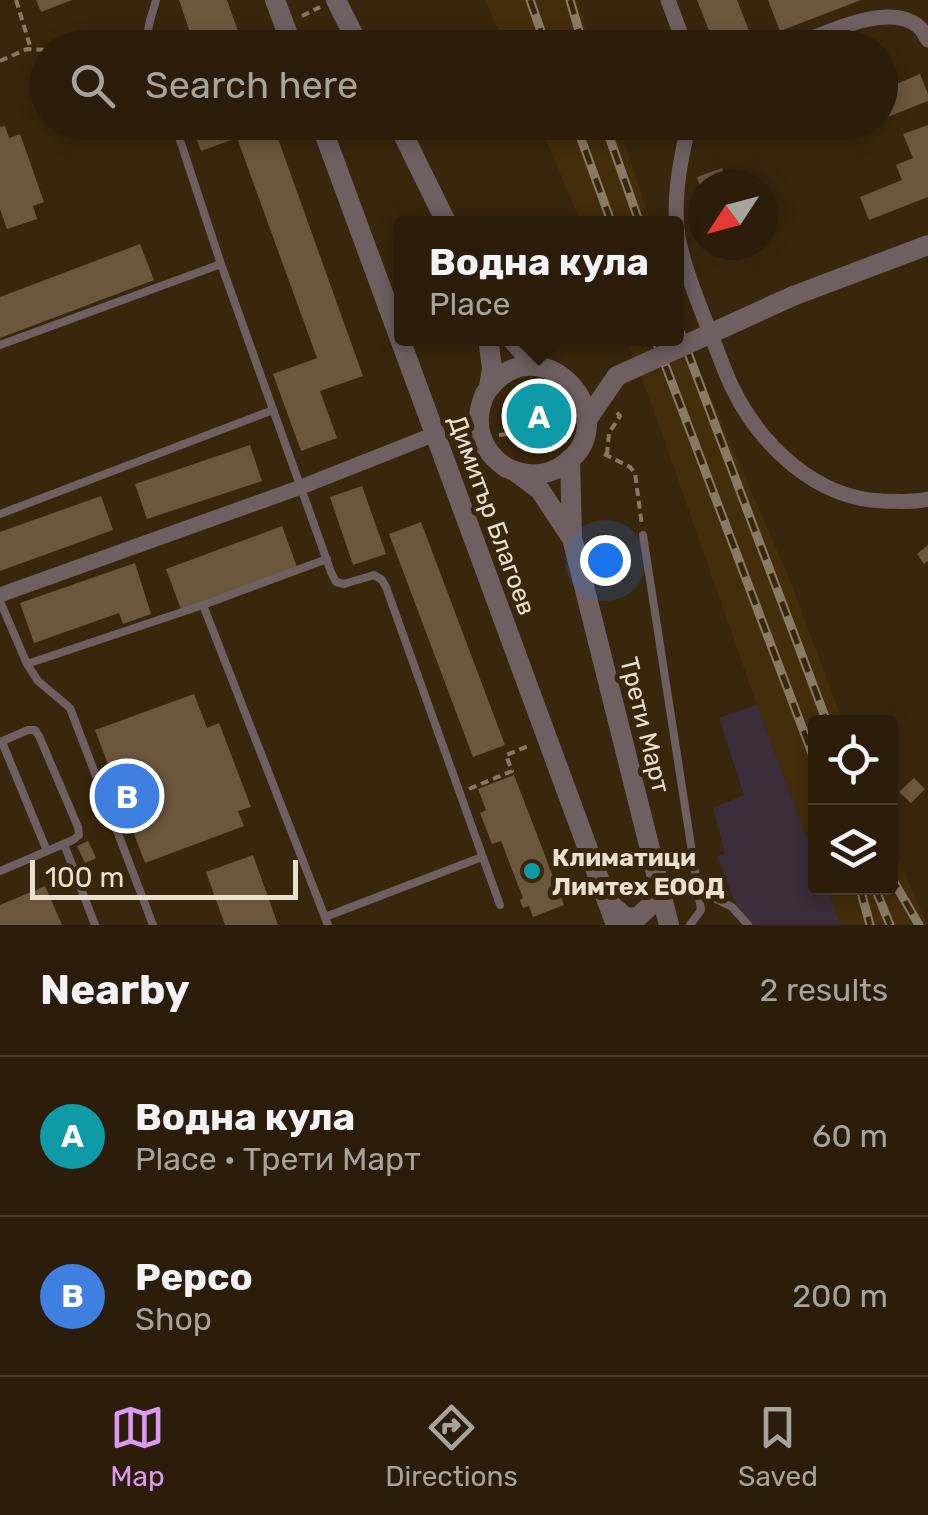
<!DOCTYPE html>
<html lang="en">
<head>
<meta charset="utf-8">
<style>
	body { margin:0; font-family:Rubik,sans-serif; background:#372a18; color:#f1f3f6 }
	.controls { position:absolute; right:30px; bottom:30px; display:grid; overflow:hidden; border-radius:10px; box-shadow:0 5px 15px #0003 }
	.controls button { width:90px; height:90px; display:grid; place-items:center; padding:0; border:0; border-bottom:2px solid #473b2b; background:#2b1d0a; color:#f1f3f6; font:50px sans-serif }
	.compass { position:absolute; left:688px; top:170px; width:90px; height:90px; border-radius:50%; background:#2b1d0a; box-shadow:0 5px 15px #0003; rotate:234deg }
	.scale { position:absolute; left:30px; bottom:25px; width:268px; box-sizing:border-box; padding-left:10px; border:5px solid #ebdfd0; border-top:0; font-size:28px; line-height:35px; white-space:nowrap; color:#ebdfd0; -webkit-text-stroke:8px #39270d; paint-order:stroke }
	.you { position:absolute; left:605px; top:560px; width:35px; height:35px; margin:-25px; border:8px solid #fff; border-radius:50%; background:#1a73e8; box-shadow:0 0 0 15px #1a73e833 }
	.badge { display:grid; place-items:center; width:65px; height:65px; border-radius:50%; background:#dc99f4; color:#fff; font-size:32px; font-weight:700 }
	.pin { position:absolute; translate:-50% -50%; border:5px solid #fff; box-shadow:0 2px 10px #0006 }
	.popup { position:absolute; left:394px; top:216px; width:290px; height:130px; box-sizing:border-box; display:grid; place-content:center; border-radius:10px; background:#2b1d0a; filter:drop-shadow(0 2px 8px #0005); font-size:32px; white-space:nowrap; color:#a6a29c }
	.popup b { font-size:38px; color:#f1f3f6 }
	.popup::after { content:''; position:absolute; left:50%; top:100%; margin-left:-20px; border:20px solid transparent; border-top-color:#2b1d0a }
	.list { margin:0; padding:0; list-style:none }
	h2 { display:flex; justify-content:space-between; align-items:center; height:130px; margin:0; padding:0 40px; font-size:42px }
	h2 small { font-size:32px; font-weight:400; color:#a6a29c }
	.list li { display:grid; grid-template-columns:65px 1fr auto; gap:30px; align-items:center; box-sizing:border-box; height:160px; padding:0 40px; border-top:2px solid #473b2b }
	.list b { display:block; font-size:38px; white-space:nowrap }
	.list p { margin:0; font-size:32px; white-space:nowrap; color:#a6a29c }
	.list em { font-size:32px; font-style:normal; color:#a6a29c }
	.icon { flex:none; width:55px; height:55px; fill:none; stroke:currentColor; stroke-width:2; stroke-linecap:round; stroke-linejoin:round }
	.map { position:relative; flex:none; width:928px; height:925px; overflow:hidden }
	.search { position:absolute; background:#2b1d0a; box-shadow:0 5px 15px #0003; left:30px; right:30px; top:30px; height:110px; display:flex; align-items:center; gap:25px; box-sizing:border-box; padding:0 35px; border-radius:55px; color:#a6a29c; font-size:38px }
	.sheet { height:450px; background:#2b1d0a }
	nav { display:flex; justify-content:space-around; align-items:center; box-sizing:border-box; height:140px; border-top:2px solid #473b2b; background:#2b1d0a; font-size:28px; color:#a6a29c }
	nav a { display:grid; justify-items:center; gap:5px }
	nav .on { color:#dc99f4 }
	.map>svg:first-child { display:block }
	.commercial { fill:#3b2d3a }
	.built { fill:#432d0b }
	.building { fill:#6b573d }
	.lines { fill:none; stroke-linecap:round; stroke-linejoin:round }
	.path { stroke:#877863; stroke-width:4; stroke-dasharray:8 5; stroke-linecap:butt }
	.service { stroke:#6f5f60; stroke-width:8 }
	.minor { stroke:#6f5f60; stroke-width:15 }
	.tertiary { stroke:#6f5f60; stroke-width:20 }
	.rail-casing { stroke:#897a65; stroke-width:9 }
	.rail { stroke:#39270d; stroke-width:5; stroke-dasharray:15; stroke-linecap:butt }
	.tertiary-bridge { stroke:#6f5f60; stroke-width:20 }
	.culture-dot { fill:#0f9aa8; stroke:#39270d; stroke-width:4 }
	.labels { text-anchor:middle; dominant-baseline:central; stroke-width:10; stroke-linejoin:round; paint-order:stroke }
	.street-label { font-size:25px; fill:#ebdfd0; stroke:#39270d }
	.poi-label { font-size:25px; font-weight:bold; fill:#ebdfd0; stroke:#39270d; text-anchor:start }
</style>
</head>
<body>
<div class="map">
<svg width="928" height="925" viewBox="0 0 928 925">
	<rect width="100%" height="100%" fill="#39270d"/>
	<path class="commercial" d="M757,705L815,858L816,888H827L841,925H747L742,920L717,856L725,854L713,808L744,795L719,718Z"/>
	<path class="built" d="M485,0H577L593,47H506Z
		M539,123H618L651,223H581Z
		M677,302L699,370L789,578L843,722H816L815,858L757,705L653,408L626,339L676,338Z
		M891,841L927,925H841L827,888H890Z"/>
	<path class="building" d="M36,0H72L41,12Z
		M179,0H227L240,37L211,48H157L191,35Z
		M697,0H737L752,38L728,48H716Z
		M768,0H861L780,31Z
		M920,74L928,94V101L880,120V91Z
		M190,122H272L363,376L320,391L337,438L301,451L273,374L317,358L237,138L201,151Z
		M746,122H795V123L780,129L778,123L749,134Z
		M842,122H873V123L846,134Z
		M928,125V197L869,220L860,197L902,180L896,165L913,158L903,134Z
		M5,126L9,138L20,134L44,202L33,206L37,219L7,229L0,209V127Z
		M722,168L728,185H703L702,193L697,177Z
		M140,244L154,280L0,338V297Z
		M527 416a12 12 0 1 1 24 0a12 12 0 1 1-24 0Z
		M250,445L262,481L147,519L135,484Z
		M362,486L386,554L353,565L330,497Z
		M101,496L113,530L0,571V532Z
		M421,522L505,745L473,757L389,534Z
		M282,526L297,567L181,609L166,569Z
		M928,545V561L924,564L917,554Z
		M135,563L151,614L123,624L119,613L34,643L20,603Z
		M194,694L207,728L219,723L251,807L238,811L244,826L145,863L95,730Z
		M514,775L564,905L533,917L529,906L523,908L520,900L523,898L501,841L492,844L480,813L486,810L478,789Z
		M914,778L925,789L911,803L899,792Z
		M88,841L96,858L85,863L77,846Z
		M253,855L278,925H225L206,872Z
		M45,886L62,925H0V905Z"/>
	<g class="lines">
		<path class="path" d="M16,0L31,49
			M302,16L320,7
			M60,48H73
			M0,61L27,49L48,50
			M499,435L554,430L561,434
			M604,454L630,467L635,473L642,526
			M607,455L609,433L620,416L615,410
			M469,789L512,771L506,755L531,745"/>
		<path class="service" d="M150,48C144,30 152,17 156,0
			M174,122L221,264L331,572L336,582L344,584L374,575L382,580L386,587L500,905
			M0,345L221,264
			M0,514L273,410
			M643,535L701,910L690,925
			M0,601L27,664L38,681L70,708L153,925
			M203,605L328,925
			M27,664L203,605L327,559
			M0,742L28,730H35L39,736L78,827L79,835L73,840L0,871
			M2,742L47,851
			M64,844L95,925
			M698,890L732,907L748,925
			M325,917L482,857"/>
		<path class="minor" d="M668,0L686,48
			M789,48C822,35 889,0 919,27C923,30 925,36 928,40
			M689,122C681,158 672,200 678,236C684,269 697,299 709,330C717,349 723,368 732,387C760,445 816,499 883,501C898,501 913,503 928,499
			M0,595L301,487L435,434"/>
		<path class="tertiary" d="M275,0L293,48
			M336,0L360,48
			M320,122L616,925
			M397,122L447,224
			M793,296L928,245
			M488,338L492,368L489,387
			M511,338L523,352L542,367
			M485,394C538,315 634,422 560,467C543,477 524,476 507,468
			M586,421L617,376
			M570,459L572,538L669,925
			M517,473L540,490L571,537
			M609,903L625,917L637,918L654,902L659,885"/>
		<defs>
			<path id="rail" d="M530,0L547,48
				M570,0L584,48
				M575,122L612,224
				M604,122L640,224
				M676,321L827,722
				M655,338L816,764
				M890,875L919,925
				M860,888L870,925
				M875,888L890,925"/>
		</defs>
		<use href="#rail" class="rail-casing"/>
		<use href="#rail" class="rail"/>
		<path class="tertiary-bridge" d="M617,376L793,296
			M485,394C472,423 480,451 507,468"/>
	</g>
	<circle class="culture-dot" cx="532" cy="871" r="10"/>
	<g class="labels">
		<g class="street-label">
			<text transform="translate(492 515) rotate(70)">Димитър Благоев</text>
			<text transform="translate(645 725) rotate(76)">Трети Март</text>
		</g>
		<g class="poi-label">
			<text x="552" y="857">Климатици<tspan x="552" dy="29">Лимтех ЕООД</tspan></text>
		</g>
	</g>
</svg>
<div class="controls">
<button><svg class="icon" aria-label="locate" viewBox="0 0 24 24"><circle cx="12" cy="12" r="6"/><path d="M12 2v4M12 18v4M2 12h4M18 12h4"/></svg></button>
<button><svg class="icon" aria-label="layers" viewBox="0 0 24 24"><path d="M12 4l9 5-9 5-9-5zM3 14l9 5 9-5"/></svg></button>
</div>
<svg class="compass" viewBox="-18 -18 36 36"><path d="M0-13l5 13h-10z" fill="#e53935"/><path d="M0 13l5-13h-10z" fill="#a6a29c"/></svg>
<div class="scale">100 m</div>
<div class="you"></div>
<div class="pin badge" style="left:539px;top:416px;background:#0f9aa8">A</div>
<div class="popup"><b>Водна кула</b>Place</div>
<div class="pin badge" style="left:127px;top:796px;background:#3f7fe0">B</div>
<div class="search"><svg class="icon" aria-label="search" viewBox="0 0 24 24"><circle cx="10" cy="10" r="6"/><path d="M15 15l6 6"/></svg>Search here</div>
</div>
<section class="sheet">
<h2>Nearby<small>2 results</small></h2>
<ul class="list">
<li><span class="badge" style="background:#0f9aa8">A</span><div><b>Водна кула</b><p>Place · Трети Март</p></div><em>60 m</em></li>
<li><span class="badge" style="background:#3f7fe0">B</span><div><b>Pepco</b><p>Shop</p></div><em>200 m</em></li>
</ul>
</section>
<nav>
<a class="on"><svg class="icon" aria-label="map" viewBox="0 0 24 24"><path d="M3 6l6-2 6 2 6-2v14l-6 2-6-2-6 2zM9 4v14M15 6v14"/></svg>Map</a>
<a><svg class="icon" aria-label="directions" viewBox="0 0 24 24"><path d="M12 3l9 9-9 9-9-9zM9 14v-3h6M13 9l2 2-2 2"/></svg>Directions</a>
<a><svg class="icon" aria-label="saved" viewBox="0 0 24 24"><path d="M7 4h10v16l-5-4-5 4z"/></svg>Saved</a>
</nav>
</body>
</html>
